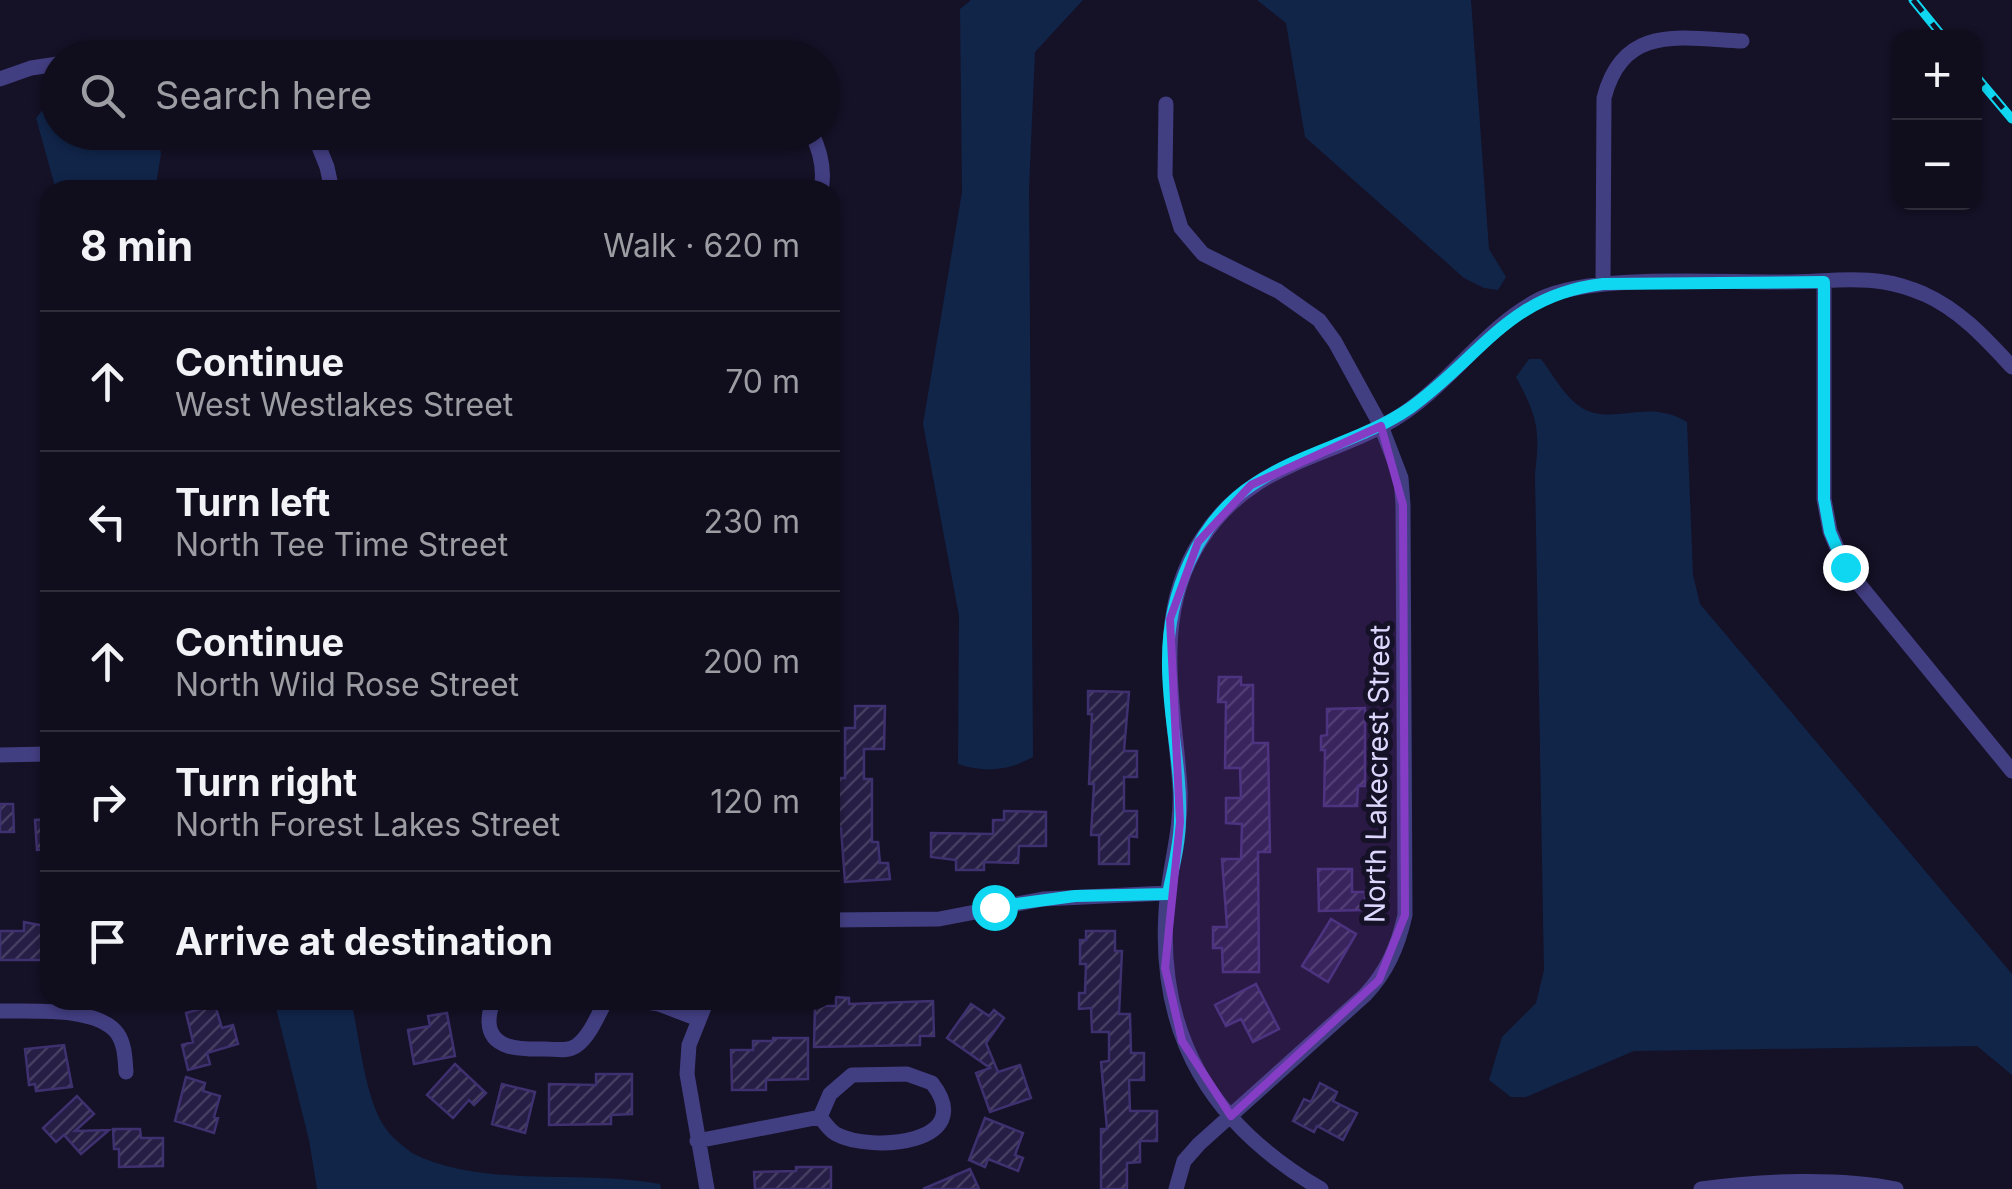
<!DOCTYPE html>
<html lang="en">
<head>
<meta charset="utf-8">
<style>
	body { margin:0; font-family:Inter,sans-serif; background:#1e1b29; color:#f1f3f6 }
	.controls { position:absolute; right:30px; top:30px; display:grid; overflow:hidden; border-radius:20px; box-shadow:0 2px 8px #0004 }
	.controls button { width:90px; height:90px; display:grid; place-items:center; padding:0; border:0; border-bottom:2px solid #302d3b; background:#100d1c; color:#f1f3f6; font:50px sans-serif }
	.stop { position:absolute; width:30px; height:30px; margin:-22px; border:8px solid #0fd6f1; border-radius:50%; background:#fff }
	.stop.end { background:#0fd6f1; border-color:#fff; box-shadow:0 2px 10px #0008 }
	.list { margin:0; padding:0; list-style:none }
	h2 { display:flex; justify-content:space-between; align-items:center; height:130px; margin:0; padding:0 40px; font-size:42px }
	h2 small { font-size:32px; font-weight:400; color:#9c9ca3 }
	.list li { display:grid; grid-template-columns:65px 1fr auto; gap:30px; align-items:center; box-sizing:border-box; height:140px; padding:0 40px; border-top:2px solid #302d3b }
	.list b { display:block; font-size:38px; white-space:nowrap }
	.list p { margin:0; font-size:32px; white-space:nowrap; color:#9c9ca3 }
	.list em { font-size:32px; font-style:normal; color:#9c9ca3 }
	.icon { flex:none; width:55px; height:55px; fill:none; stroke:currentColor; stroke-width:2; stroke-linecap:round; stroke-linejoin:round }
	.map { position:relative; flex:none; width:2012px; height:1189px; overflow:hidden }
	.search { position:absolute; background:#100d1c; box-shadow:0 2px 8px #0004; left:40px; top:40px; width:800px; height:110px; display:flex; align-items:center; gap:25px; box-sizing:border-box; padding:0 35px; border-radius:55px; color:#9c9ca3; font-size:38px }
	.panel { position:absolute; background:#100d1c; box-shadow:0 2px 8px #0004; left:40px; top:180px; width:800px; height:830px; border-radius:30px }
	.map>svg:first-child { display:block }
	.water { fill:#112549 }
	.building { fill:url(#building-hatch); stroke:#3f3170; stroke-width:2.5 }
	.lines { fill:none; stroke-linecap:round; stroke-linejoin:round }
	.minor { stroke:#423e82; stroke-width:15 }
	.rail-casing { stroke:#0fd6f1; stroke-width:9 }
	.rail { stroke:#151126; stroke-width:5; stroke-dasharray:15; stroke-linecap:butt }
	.route { stroke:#0fd6f1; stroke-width:12 }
	.marked { fill:#853dc5; fill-opacity:0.2; stroke:#853dc5; stroke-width:8; stroke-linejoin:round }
	.labels { text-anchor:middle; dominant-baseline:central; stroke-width:10; stroke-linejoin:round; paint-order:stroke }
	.street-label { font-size:28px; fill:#dcd7fd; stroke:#151126 }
</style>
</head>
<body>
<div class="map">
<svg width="2012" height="1189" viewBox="0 0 2012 1189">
	<defs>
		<pattern id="building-hatch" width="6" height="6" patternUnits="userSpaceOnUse" patternTransform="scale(2.5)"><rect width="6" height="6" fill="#261e45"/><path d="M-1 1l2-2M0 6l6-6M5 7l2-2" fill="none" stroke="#453e61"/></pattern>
	</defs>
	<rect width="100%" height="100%" fill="#151126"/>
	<path class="water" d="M971,0H1083L1035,52L1029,188L1033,757C1008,771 985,773 958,764L959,616L923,424L962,192L960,9Z
		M1257,0H1471L1489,249L1506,277L1498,290L1484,288L1464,278L1305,137L1286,23Z
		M57,105L58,132L158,133L161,154L155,190H56L36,118L46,106Z
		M1529,359H1541C1554,376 1567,402 1588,411C1619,423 1649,399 1687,422L1693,575L1700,604L2012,974V1075L1977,1046L1634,1051L1526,1097H1511L1489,1080L1502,1037L1536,1003L1544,970L1535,475C1540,429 1538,418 1516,377Z
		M274,1000H351C359,1035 363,1081 377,1113C385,1132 396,1141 412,1153C483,1189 579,1169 660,1184L661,1189H317L309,1140Z"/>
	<path class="building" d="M1219,677H1241V685H1253V743H1268L1270,852H1258L1259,972H1223L1222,948H1213V927H1227L1222,859H1241L1242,824L1226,823V798H1241L1240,768H1225L1226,702H1218Z
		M1088,691L1129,692L1124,751H1137V777H1124V811H1137V837L1129,836V864H1099V835H1091L1094,784H1089L1092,714H1088Z
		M855,706H885L884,749H864V779H872V842H878L880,863H888L890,879L845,882L841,828H837L838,778H845V728H855Z
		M1365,708V786H1358L1357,806H1324L1325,750H1321V736L1327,735V709Z
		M0,804H13L14,832H0Z
		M1004,811L1046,812V846H1019L1018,863L984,862V870H956V860L931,857V833L993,834V820H1004Z
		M50,819V849L37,850L35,820Z
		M1318,869H1352V892H1365V910L1319,911Z
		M1331,919L1356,934L1328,982L1302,966Z
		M24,922L50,927V960H0V931H24Z
		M1086,931H1115V951H1122L1119,1014H1130L1131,1053H1144V1080H1129L1130,1111H1157V1141H1140V1162L1127,1163V1189H1101V1129H1107L1101,1062L1109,1061V1032H1092L1091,1008L1079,1009V993H1085L1086,964H1080V940H1086Z
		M1256,984L1279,1029L1253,1042L1241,1019L1226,1026L1215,1005Z
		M836,997L849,998V1004L933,1001L934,1036H920V1045L814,1047L815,1006H836Z
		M971,1004L989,1016L994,1010L1004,1018L986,1043L998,1072L1020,1065L1031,1098L990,1112L976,1073L990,1068L947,1038Z
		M215,1005L222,1028L233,1025L238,1044L207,1053L210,1064L188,1070L182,1045L193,1042L186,1013Z
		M447,1013L455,1056L414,1064L408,1030L430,1026L428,1016Z
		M773,1038H808V1079L766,1080V1090H732L731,1050H753V1041H773Z
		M64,1045L72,1087L36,1091L35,1084L29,1085L25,1049Z
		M455,1064L486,1093L474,1105L469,1100L453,1118L427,1095Z
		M596,1074H632V1114L611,1115V1124L549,1125V1084L596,1085Z
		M186,1077L205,1083L203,1091L220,1096L214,1117L218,1118L214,1133L175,1121Z
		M1320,1083L1337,1092L1333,1101L1357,1113L1343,1140L1317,1126L1314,1132L1293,1121L1304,1099L1311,1102Z
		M502,1084L535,1092L525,1133L492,1124Z
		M77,1096L94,1114L75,1131L109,1130L81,1154L64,1135L56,1142L43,1128Z
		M985,1118L1023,1133L1015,1155L1023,1158L1018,1171L988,1159L985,1167L969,1160Z
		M113,1129H140L141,1138H163V1166L119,1167V1149H114Z
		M796,1167H831V1189H755L754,1172L796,1171Z
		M970,1169L979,1189H923Z"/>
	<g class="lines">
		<path class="minor" d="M0,79L31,68L58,64
			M1166,104L1165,176L1181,228L1203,254L1278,291L1319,320L1335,342L1381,426L1401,478L1403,505L1405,915C1398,946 1387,972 1365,995L1199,1144L1184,1161L1176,1189
			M313,132L327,167L332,190
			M811,132C820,150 825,171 821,190
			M1824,282V499L1830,531L1845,567L2012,771
			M1603,284L1604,98C1623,24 1680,38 1742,41
			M0,755L47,754
			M830,920L939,919L1043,899L1167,893
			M495,1000C490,1007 489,1013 489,1022C490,1051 524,1049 545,1049C556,1049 567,1052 576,1046C590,1036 598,1015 606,1000
			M635,1000L659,1004L698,1019
			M707,1000L689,1045L687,1074L707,1189
			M0,1011C31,1012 96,1006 117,1033C125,1044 125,1059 126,1072
			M907,1074L932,1083C979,1144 871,1153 836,1134C829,1130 825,1123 820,1117L830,1094L852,1075Z
			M697,1141L820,1117
			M1321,1189C1213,1126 1158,1038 1166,912C1168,870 1182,832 1180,789C1175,704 1151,617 1201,540C1248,466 1316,461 1386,424C1445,393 1481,329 1540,299C1593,273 1722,283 1785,282C1817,282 1852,277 1884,282C1897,284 1912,289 1924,294C1960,310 1986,339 2012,367
			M1701,1189C1760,1181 1837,1177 1896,1189"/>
		<defs>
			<path id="rail" d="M1913,0L1944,38
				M1974,74L2012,119"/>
		</defs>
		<use href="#rail" class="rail-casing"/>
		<use href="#rail" class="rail"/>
	</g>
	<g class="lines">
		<path class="route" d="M994,907L1075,896L1168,894C1173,869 1180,844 1180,819C1182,766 1167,713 1168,660C1168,595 1197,521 1254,484C1303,451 1362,441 1410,408C1481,357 1508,295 1603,284L1824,282V499L1830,532L1845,567"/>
	</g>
	<path class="marked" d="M1381,426L1403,505L1405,915L1379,980L1231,1116L1182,1041L1165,968L1180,822L1170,619L1198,542L1251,485Z"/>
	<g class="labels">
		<g class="street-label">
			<text transform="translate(1377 774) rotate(-89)">North Lakecrest Street</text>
		</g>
	</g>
</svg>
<div class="controls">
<button>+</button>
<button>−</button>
</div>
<div class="stop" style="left:994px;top:907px"></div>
<div class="stop end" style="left:1845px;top:567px"></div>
<div class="search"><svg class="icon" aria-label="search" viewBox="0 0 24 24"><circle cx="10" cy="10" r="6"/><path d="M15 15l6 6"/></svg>Search here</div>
<section class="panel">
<h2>8 min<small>Walk · 620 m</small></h2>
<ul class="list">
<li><svg class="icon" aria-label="ahead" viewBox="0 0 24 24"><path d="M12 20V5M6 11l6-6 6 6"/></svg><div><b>Continue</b><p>West Westlakes Street</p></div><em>70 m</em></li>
<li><svg class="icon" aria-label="left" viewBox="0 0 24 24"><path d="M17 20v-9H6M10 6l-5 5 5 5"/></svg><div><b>Turn left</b><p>North Tee Time Street</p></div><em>230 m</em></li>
<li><svg class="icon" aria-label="ahead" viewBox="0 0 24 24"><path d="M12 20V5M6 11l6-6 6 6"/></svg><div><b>Continue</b><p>North Wild Rose Street</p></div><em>200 m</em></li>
<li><svg class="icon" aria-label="right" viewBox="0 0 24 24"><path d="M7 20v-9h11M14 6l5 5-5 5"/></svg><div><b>Turn right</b><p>North Forest Lakes Street</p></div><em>120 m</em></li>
<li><svg class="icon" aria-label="arrive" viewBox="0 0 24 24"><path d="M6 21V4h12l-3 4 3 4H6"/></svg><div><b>Arrive at destination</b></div></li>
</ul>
</section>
</div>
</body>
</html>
